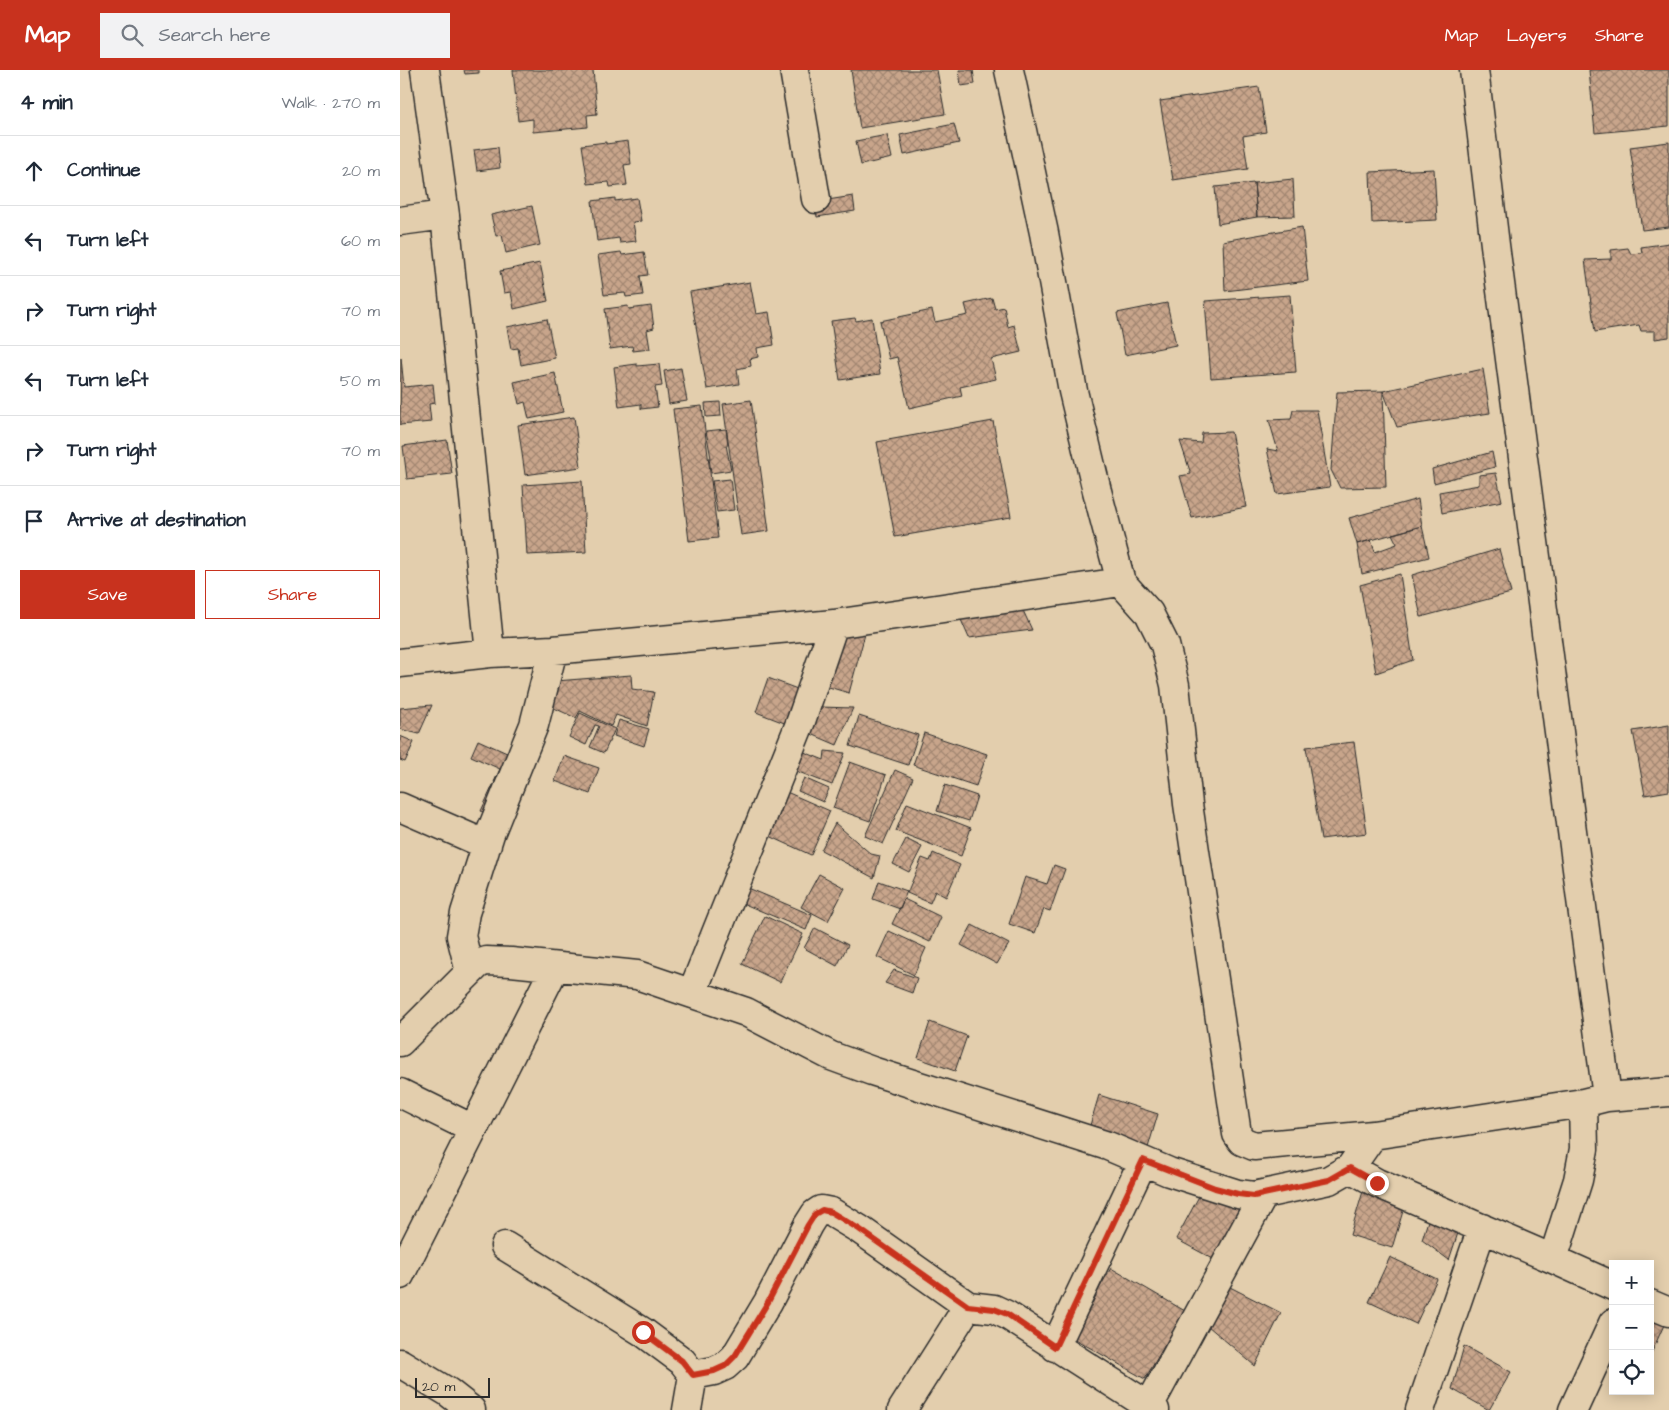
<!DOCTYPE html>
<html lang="en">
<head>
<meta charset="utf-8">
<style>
	body { margin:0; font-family:"Architects Daughter",sans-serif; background:#f2f2f3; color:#1f2937 }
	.controls { position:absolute; right:15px; bottom:15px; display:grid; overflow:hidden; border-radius:0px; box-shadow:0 2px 12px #0003 }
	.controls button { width:45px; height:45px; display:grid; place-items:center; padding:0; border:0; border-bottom:1px solid #e0e1e3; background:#fff; color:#1f2937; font:25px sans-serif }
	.scale { position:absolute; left:15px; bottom:12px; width:75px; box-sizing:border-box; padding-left:5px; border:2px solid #2b2b2b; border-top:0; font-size:14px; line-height:18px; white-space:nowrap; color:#2b2b2b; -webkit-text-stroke:4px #e3cead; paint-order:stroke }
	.stop { position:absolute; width:15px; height:15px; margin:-11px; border:4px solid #c8321e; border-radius:50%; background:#fff }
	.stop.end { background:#c8321e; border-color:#fff; box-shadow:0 1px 5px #0008 }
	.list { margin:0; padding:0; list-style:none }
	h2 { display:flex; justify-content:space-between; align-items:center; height:65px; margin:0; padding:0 20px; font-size:21px }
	h2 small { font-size:16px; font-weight:400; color:#747a83 }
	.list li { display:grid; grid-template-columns:32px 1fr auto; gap:15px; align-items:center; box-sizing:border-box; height:70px; padding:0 20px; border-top:1px solid #e0e1e3 }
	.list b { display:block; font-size:19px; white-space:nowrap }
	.list em { font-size:16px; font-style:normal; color:#747a83 }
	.actions { display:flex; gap:10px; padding:15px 20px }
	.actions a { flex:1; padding:11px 0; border:1px solid #c8321e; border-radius:0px; text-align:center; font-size:18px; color:#c8321e }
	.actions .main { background:#c8321e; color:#fff }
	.icon { flex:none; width:28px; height:28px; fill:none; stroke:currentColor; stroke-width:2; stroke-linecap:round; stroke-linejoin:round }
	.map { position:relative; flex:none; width:1269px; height:1340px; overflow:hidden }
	header { display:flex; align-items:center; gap:30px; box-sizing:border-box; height:70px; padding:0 25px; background:#c8321e; color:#fff }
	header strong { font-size:24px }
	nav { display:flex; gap:28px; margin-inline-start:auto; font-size:18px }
	.search { width:350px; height:45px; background:#f2f2f3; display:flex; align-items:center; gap:12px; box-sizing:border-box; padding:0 18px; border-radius:0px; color:#747a83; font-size:19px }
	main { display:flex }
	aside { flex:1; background:#fff }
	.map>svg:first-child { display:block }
	.building { fill:url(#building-cross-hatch); stroke:#2b2b2b }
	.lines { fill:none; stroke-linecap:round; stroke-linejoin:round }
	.minor-casing { stroke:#2b2b2b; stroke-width:31 }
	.minor { stroke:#e3cead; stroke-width:28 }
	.route { stroke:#c8321e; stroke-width:6 }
</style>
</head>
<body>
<header>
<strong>Map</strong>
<div class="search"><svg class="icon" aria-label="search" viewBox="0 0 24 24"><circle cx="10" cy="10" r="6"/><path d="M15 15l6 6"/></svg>Search here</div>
<nav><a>Map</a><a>Layers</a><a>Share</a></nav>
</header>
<main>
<aside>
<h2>4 min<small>Walk · 270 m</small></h2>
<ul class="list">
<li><svg class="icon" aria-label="ahead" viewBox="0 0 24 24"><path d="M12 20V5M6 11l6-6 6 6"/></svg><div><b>Continue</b></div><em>20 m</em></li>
<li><svg class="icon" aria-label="left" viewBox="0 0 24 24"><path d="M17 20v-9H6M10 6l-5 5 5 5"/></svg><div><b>Turn left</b></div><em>60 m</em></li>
<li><svg class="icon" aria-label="right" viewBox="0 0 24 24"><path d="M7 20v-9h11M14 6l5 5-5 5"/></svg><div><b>Turn right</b></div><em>70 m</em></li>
<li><svg class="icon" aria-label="left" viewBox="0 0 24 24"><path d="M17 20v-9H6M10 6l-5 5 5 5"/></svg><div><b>Turn left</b></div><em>50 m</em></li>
<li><svg class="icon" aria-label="right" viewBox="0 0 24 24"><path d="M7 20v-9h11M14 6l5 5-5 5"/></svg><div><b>Turn right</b></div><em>70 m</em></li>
<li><svg class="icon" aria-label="arrive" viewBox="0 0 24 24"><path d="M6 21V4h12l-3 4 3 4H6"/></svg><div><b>Arrive at destination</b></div></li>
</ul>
<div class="actions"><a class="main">Save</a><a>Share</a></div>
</aside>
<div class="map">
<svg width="1269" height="1340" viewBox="0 0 1269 1340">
	<defs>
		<pattern id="building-cross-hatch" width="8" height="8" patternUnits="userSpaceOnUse" patternTransform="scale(1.25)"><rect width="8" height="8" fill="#c8a58b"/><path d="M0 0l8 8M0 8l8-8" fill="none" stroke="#a38772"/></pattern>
	</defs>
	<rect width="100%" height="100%" fill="#e3cead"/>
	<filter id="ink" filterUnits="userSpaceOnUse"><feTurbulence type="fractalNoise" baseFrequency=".02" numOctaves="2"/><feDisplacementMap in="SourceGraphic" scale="10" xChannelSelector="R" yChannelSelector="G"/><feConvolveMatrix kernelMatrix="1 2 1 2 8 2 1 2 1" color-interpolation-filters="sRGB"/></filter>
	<g filter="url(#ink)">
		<path class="building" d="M64,0H79V3L65,4Z
			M113,0H193L197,44L187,45L188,57L133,62V49L118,51Z
			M451,0H537L545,44L460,58Z
			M559,0H573L575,14L561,16Z
			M1189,0H1269V56L1195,63Z
			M859,17L866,62L843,66L848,99L773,110L760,31Z
			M554,54L559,73L504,85L500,65Z
			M487,65L492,88L461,95L456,71Z
			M228,71L231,94L224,95L227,115L210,117L209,112L188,114L182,75L206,72V74Z
			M1269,72V157L1242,160L1230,77Z
			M98,77L100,98L77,101L74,80Z
			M1034,99L1037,150L972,153L970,102Z
			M893,109L895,146L857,147L854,113Z
			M854,113L857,147L818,154L815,117Z
			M453,126L455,141L417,147L415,132Z
			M215,128V131L237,128L241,151L233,152L236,171L220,173L219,168L197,171L192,131Z
			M132,136L140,175L106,183L102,165L96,166L91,145Z
			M902,157L908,211L825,221L823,171Z
			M1269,173V267L1255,269V261H1241L1239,255L1195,262L1185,190L1211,189V180L1228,178L1231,184L1242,183L1241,177Z
			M221,182L222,185L244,182L248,205L240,206L243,225L226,227L225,223L204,225L198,185Z
			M140,193L148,231L114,239L111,222L104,223L100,201Z
			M350,212L356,244L369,242L374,275L357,278L358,287L350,289L351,296L337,299L339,314L307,319L290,222Z
			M890,225L896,302L811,308L805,231Z
			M592,228L595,239L604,237L608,257L614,255L621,282L591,289L596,309L560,317L562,326L509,338L497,287L489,289L480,251L532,240L535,252L568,245L565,234Z
			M767,233L776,275L725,285L717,243Z
			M228,236L229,239L251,236L254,258L247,260L250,279L233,281L232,276L210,279L205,239Z
			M455,248L456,251L472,248L480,304L440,310L431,251Z
			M147,249L155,288L121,295L118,278L111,279L107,257Z
			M1,288L4,317L33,314L35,333L29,334L31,352L0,355Z
			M237,294V296L259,294L262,316L255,317L258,337L241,339V334L219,337L214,297Z
			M281,298L287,331L269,334L264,301Z
			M1083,299L1090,343L997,357L983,321Z
			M155,303L163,342L129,349L125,332L119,334L114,312Z
			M983,321L986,417L940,418L931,400L937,322Z
			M351,330L369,461L341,465L323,334Z
			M320,332L321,346L306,347L305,333Z
			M302,336L318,468L289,471L273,339Z
			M893,340H917L930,417L877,424L867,379L878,381L869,350L891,349Z
			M174,347L181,397L125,405L118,355Z
			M593,351L611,447L495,467L477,372Z
			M326,359L328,375H326L331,400L311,403L309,388H311L306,361Z
			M831,362L846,437L792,448L780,406L791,404L780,371L801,373L802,363Z
			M47,370L52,404L7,409L3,376Z
			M1092,382L1095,397L1034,413L1032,399Z
			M1096,403L1102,431L1042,443L1039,422L1079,415V405Z
			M330,409L334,440L317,442L312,411Z
			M182,411L186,482L127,485L123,415Z
			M1018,429L1022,456L957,474L949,448Z
			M1022,456L1029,487L962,504L957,474L971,470L975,482L997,474L992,464Z
			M1099,479L1111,523L1021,547L1012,505Z
			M1000,504L1013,590L976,603L960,515Z
			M621,536L632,560L569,568L558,543Z
			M445,558L465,564L449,623L422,615Z
			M231,605L232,619L254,622L247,656L216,645L211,656L180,641L176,648L154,638L156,611Z
			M368,608L400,620L387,654L356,642Z
			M32,635L19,664L0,659V638Z
			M420,637L453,638L437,675L409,663Z
			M180,643L215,659L204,683L190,677L199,656L195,655L186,675L169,667Z
			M459,646L518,665L508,695L450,676Z
			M219,650L249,659L244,676L214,666Z
			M1269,655V721L1245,725L1233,661Z
			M524,663L587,684L576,716L513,695Z
			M0,666L14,672L5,692L0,690Z
			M78,670L118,688L105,717L94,712L100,699L71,686Z
			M954,672L967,763L921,769L906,677Z
			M425,681L445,683L432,715L396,701L404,682L424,690Z
			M164,686L199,698L190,724L155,711Z
			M450,692L486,705L470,751L433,738Z
			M495,700L513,708L483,774L465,766Z
			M404,708L429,719L423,732L398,721Z
			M93,715L104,720L92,746L81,741Z
			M545,715L577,726L569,751L537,741Z
			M382,720L430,741L411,785L363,763Z
			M507,733L571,758L561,786L496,761Z
			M435,753L471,784L480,786L474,808L421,780Z
			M506,769L522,777L509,802L493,794Z
			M533,783L560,795L546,827L535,821L530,833L507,823L522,788L530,791Z
			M654,795L665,799L650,841L644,839L635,863L609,854L625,807L647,814Z
			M419,804L445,818L428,851L401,837Z
			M479,811L507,821L500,839L473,829Z
			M341,815L412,845L406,860L335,830Z
			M504,829L541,847L530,872L492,854Z
			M365,846L403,864L380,912L342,894Z
			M572,855L609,874L597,894L561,875Z
			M415,858L448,875L437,896L404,878Z
			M489,861L526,878L514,905L477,887Z
			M494,900L517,908L512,923L485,913Z
			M530,952L567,966L555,1001L518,988Z
			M699,1025L758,1044L747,1081L688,1062Z
			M804,1117L843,1138L815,1190L776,1169Z
			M964,1118L1006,1131L992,1178L950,1165Z
			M1031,1141L1062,1151L1049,1190L1022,1170Z
			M990,1187L1037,1209L1016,1254L969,1232Z
			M711,1198L785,1241L745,1309L671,1267Z
			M828,1216L881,1243L855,1296L808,1256Z
			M1250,1249L1264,1255L1250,1286Z
			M1064,1276L1111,1302L1089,1340L1052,1319Z"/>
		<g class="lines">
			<defs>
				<path id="minor" d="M25,0L45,145L90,583
					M394,0L416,129
					M609,0L644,163L673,321L697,421L721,512L749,543L765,575L775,615L788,734L837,1064L842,1071L854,1076L973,1065L1183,1033L1207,1027L1269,1022
					M1074,0L1095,175L1207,1027
					M0,151L45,145
					M0,593L90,583L153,580L434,554L721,512
					M0,737L87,775
					M70,902L61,866L65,843L90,764L134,655L153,580
					M292,923L401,651L434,554
					M0,972L78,894L86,891L111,892L237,905L346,942L431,986L472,1001L708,1076L769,1102L838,1124L854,1126L929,1110L950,1098L973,1065
					M0,1023L73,1059
					M950,1098L977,1113L1153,1189L1213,1216
					M105,1176L243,1262L282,1291L293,1305L287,1340
					M1153,1189L1178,1110L1184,1079L1183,1033
					M0,1205L155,897
					M1250,1234L1269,1242
					M655,1277L743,1091
					M0,1293L48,1322L71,1340
					M293,1305L314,1301L325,1296L335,1287L368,1232L408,1155L415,1144L421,1140L431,1142L459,1159L568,1236L594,1239L607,1245L755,1340
					M749,1336L864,1124
					M502,1340L568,1236
					M1020,1340L1082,1158
					M1173,1340L1213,1253"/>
			</defs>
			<use href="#minor" class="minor-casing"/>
			<use href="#minor" class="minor"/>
		</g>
	</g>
	<g class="lines" filter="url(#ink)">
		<path class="route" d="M243,1262L282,1291L293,1305L314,1301L325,1296L335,1286L368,1232L408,1155L415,1144L422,1140L431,1142L459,1159L568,1236L594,1239L607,1244L655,1277L743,1090L815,1118L838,1124L854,1126L929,1110L950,1098L977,1113"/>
	</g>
</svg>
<div class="controls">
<button>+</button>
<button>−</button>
<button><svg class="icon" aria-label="locate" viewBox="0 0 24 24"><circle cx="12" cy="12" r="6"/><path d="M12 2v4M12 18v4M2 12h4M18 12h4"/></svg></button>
</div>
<div class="scale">20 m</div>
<div class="stop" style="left:243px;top:1262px"></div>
<div class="stop end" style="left:977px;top:1113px"></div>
</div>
</main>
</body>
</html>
